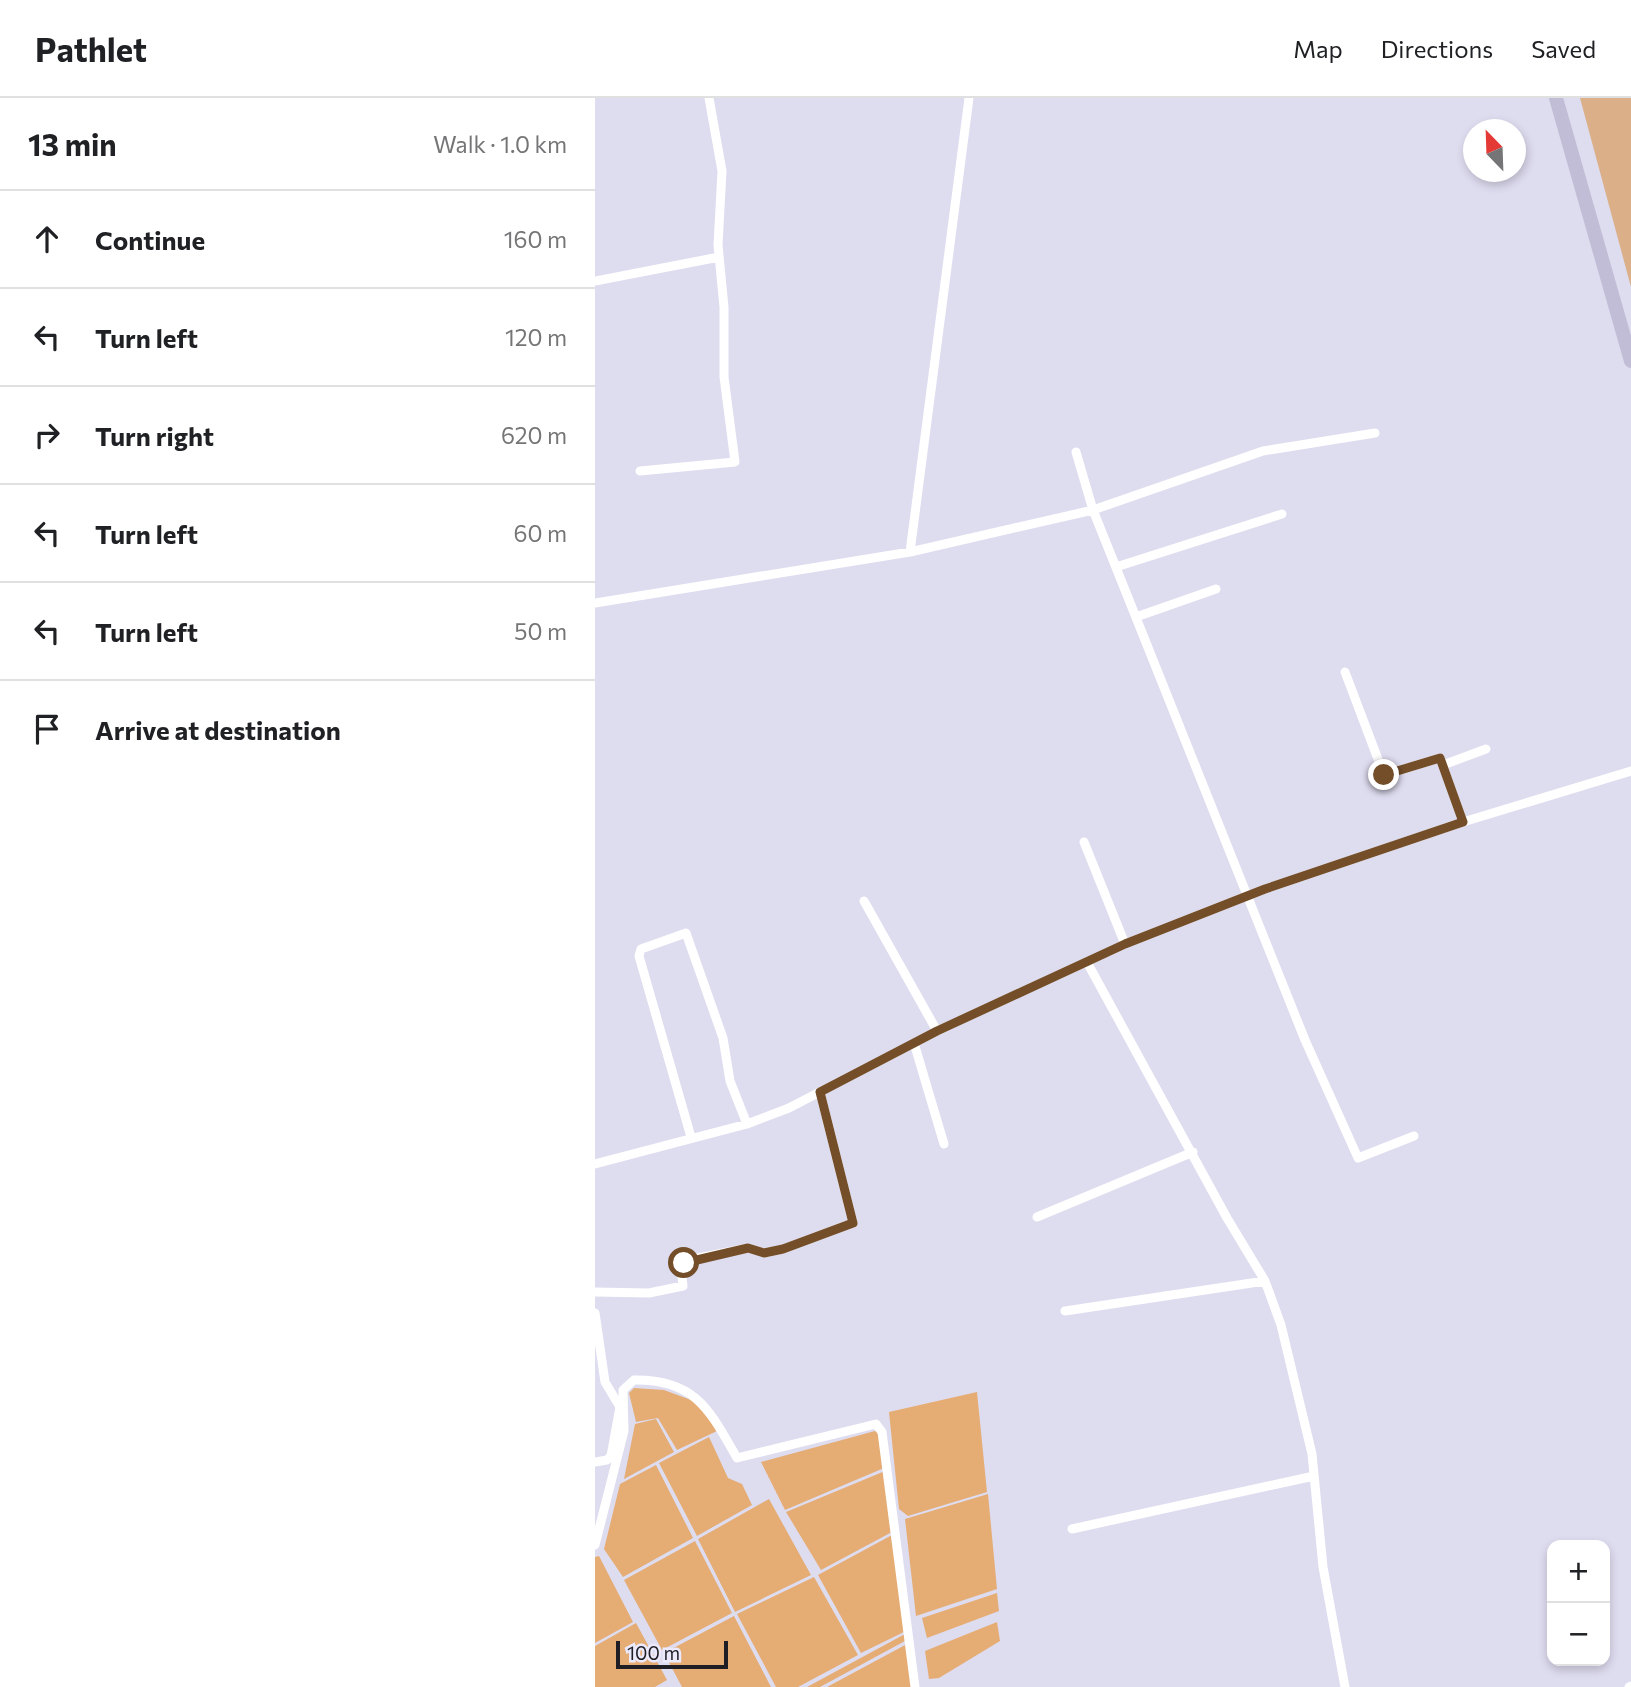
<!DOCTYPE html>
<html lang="en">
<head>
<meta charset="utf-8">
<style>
	body { margin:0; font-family:Commissioner,sans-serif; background:#f2f2f2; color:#202124 }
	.controls { position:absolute; right:21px; bottom:21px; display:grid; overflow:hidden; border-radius:14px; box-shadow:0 4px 10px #0003 }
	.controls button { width:63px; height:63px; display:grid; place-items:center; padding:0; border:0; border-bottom:2px solid #e0e0e0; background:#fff; color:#202124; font:35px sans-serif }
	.compass { position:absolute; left:868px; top:21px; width:63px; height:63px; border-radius:50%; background:#fff; box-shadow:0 4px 10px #0003; rotate:337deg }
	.scale { position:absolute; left:21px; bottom:18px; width:112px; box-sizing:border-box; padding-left:7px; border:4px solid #1f1e25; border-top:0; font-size:19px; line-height:24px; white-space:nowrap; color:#1f1e25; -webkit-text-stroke:5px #ebe9fc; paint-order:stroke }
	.stop { position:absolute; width:21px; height:21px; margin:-16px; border:5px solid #734e29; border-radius:50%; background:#fff }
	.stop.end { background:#734e29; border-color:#fff; box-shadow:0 2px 7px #0008 }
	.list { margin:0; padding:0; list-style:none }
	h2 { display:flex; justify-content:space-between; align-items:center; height:91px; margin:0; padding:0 28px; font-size:30px }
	h2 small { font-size:23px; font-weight:400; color:#757577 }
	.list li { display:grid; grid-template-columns:46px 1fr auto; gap:21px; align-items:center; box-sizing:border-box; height:98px; padding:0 28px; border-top:2px solid #e0e0e0 }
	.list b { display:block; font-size:26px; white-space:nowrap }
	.list em { font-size:23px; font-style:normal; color:#757577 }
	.icon { flex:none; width:38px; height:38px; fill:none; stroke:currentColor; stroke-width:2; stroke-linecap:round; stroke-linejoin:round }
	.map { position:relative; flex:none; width:1036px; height:1589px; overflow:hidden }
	header { display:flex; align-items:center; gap:42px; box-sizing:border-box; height:98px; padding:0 35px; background:#fff; border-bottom:2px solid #e0e0e0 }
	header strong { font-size:33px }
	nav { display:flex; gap:38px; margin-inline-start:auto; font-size:24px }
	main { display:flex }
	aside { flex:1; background:#fff }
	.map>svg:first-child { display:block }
	.green { fill:#dbb088 }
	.water { fill:#e5ac74 }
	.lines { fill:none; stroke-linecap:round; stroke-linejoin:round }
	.street { stroke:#fff; stroke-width:9 }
	.primary { stroke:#c1bdd7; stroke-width:14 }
	.route { stroke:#734e29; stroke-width:9 }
</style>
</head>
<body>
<header>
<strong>Pathlet</strong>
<nav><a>Map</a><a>Directions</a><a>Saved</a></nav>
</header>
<main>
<aside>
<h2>13 min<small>Walk · 1.0 km</small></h2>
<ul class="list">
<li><svg class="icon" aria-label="ahead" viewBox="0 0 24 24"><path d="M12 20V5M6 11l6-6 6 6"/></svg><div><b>Continue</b></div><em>160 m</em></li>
<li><svg class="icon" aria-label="left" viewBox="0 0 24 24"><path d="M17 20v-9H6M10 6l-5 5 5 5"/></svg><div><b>Turn left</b></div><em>120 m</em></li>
<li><svg class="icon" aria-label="right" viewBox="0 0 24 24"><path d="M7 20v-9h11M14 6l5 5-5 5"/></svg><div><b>Turn right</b></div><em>620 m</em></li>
<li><svg class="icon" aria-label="left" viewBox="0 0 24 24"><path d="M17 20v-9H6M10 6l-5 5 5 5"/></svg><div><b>Turn left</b></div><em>60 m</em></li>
<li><svg class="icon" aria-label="left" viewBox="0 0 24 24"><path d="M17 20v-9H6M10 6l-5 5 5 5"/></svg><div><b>Turn left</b></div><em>50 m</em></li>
<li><svg class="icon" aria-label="arrive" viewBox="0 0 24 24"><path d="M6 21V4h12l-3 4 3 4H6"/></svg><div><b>Arrive at destination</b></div></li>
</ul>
</aside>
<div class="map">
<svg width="1036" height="1589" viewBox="0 0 1036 1589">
	<rect width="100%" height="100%" fill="#dedcef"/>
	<path class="green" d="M985,0H1036V189Z"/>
	<path class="water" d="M39,1290L69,1292L107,1306L122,1333L82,1352L63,1320L41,1324L34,1295Z
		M382,1294L392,1394L313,1418L304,1411L294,1314Z
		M61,1321L79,1354L29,1381L40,1326Z
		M280,1333L285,1335L289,1370L190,1412L166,1364Z
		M114,1339L133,1380L147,1386L157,1407L102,1438L64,1365Z
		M61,1367L98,1440L28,1479L9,1451L25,1386Z
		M290,1373L297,1434L226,1472L191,1414Z
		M393,1396L402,1491L321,1518L310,1421Z
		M174,1401L216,1477L140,1514L103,1441Z
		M297,1437L309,1534L266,1555L223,1477Z
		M100,1443L137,1515L67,1552L29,1482Z
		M4,1458L38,1524L0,1545V1459Z
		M219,1479L263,1557L203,1589H181L142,1516Z
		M402,1495L404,1513L332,1540L327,1520Z
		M139,1518L176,1589H87L69,1555Z
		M402,1524L405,1543L344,1580L334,1581L330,1553Z
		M41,1525L72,1582L60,1589H0V1548Z
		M310,1536V1543L225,1589H212Z
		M312,1546L318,1589H232Z"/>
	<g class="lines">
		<path class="street" d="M0,183L124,159
			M481,354L498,412L668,353L780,335
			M45,373L140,364L129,279V209L123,147L127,73L114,0
			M315,454L374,0
			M521,469L687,416
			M0,505L315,454L498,412L710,942L763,1060L819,1038
			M541,519L621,491
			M750,574L789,677L845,660L868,724
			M848,667L891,651
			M489,744L530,846
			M269,803L342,933
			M493,866L632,1120L670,1183L686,1227L717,1356L728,1469L750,1589
			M319,945L349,1046
			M96,1039L44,858L46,851L91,835L128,940L135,983L152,1026
			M0,1066L152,1026L194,1010L342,933L530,846L670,791L868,724L1036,673
			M442,1119L598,1054
			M0,1194L54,1195L88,1188L86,1170L93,1162L153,1150L169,1155L188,1151L258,1125L225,994
			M470,1213L670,1183
			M0,1215L10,1284L25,1309L16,1358L12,1362L0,1364
			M477,1431L719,1378
			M0,1447L29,1333L28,1292L39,1282C101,1281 115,1313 142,1360L281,1326L287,1334L320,1589
			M1034,1589L1036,1588"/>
		<path class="primary" d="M961,0L1036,263"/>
	</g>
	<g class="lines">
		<path class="route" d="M89,1165L153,1150L169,1155L188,1151L258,1125L225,994L342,933L530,846L670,791L868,724L845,660L789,677"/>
	</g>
</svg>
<div class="controls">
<button>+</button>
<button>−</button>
</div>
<svg class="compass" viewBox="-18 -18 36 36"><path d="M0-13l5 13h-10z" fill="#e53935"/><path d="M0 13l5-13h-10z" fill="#757577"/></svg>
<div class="scale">100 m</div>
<div class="stop" style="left:89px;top:1165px"></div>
<div class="stop end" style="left:789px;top:677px"></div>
</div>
</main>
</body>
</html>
